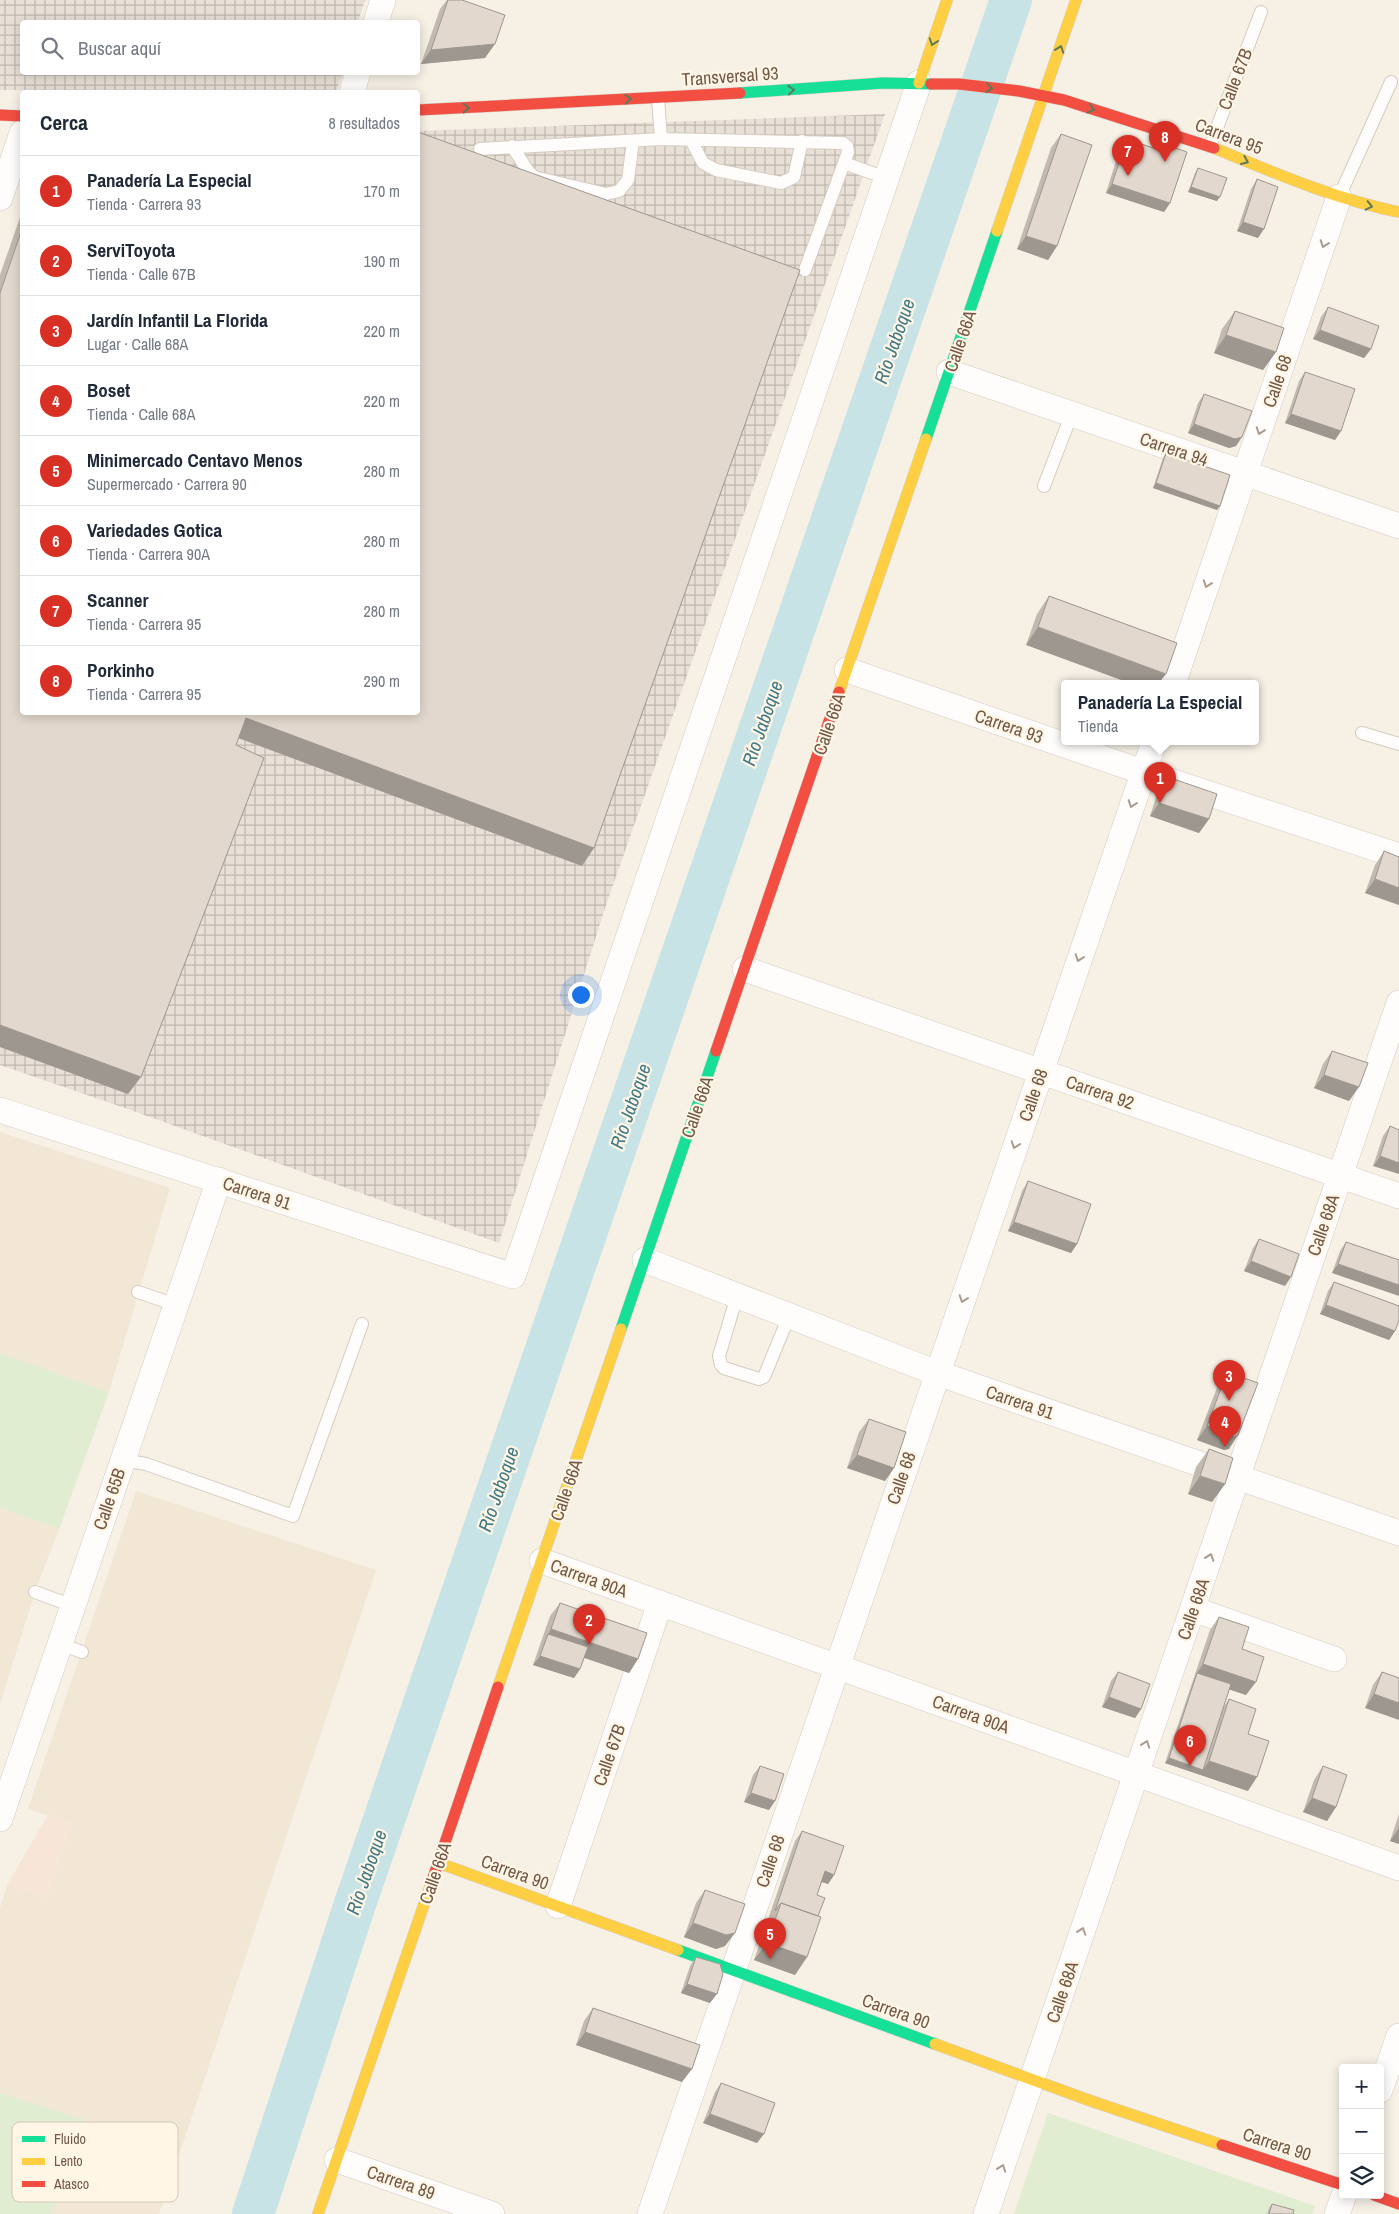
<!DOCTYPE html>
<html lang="es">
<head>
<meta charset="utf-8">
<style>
	body { margin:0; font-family:"Archivo Narrow",sans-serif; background:#f2f2f3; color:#1f2937 }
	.controls { position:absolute; right:15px; bottom:15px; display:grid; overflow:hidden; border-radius:5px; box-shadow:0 2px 12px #0003 }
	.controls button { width:45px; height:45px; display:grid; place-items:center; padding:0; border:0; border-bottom:1px solid #e0e1e3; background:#fff; color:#1f2937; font:25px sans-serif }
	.you { position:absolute; left:580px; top:994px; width:18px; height:18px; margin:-12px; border:4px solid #fff; border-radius:50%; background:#1a73e8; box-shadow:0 0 0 8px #1a73e833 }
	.badge { display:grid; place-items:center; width:32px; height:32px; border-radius:50%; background:#d93025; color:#fff; font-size:16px; font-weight:700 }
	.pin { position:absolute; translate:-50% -41px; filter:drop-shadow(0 1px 2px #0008) }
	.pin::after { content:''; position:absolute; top:26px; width:18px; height:15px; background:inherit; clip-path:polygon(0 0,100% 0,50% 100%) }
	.popup { position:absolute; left:1061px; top:680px; width:198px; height:65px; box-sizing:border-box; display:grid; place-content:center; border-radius:5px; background:#fff; filter:drop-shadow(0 1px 4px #0005); font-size:16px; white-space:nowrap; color:#747a83 }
	.popup b { font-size:19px; color:#1f2937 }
	.popup::after { content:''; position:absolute; left:50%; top:100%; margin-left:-10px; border:10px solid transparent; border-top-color:#fff }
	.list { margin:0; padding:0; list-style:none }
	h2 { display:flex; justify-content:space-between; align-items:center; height:65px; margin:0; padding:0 20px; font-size:21px }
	h2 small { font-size:16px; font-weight:400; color:#747a83 }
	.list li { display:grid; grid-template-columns:32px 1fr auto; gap:15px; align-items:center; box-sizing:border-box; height:70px; padding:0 20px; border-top:1px solid #e0e1e3 }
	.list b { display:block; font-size:19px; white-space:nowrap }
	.list p { margin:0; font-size:16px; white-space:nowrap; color:#747a83 }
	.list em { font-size:16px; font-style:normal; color:#747a83 }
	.icon { flex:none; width:28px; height:28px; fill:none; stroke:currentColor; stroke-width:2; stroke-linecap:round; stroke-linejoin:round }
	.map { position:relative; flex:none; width:1399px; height:2214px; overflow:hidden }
	.search { position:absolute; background:#fff; box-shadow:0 2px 12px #0003; left:20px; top:20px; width:400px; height:55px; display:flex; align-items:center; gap:12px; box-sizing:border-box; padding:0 18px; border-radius:5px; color:#747a83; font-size:19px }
	.panel { position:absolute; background:#fff; box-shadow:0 2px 12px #0003; left:20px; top:90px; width:400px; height:625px; border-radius:5px }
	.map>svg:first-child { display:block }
	.residential { fill:#f2e6d5 }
	.commercial { fill:#f7e5d8 }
	.industrial { fill:url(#industrial-grid) }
	.green { fill:#e0edd0 }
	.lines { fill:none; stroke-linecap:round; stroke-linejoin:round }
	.river { stroke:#c8e3e6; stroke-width:42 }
	.lane-casing { stroke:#d5cbc1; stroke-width:14 }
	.street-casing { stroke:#d5cbc1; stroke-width:26 }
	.fast-casing { stroke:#d6ccc2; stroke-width:12 }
	.slow-casing { stroke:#d6ccc2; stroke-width:12 }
	.jam-casing { stroke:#d6ccc2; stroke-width:12 }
	.lane { stroke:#fefdfb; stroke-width:12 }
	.street { stroke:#fefdfb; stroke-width:25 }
	.fast { stroke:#16e098; stroke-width:11 }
	.slow { stroke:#ffcf43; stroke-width:11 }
	.jam { stroke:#f24e42; stroke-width:11 }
	.wall { fill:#c2bab0 }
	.shaded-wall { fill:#9e9790 }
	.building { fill:#e2d8cd; stroke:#9e9790 }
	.oneway { stroke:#5c7a5b }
	.oneway2 { stroke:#ab9a8f }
	.labels { text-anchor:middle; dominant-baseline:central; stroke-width:4.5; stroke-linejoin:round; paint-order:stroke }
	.street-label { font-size:18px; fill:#735847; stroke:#fff6e6 }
	.water-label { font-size:19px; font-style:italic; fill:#407987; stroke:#fff6e6 }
	.key { fill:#fff6e6; stroke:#d5c7b6; stroke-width:1 }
	.key-label { font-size:14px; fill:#735847 }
</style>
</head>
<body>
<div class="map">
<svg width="1399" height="2214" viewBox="0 0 1399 2214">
	<defs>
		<pattern id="industrial-grid" width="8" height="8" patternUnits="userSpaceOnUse" patternTransform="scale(1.25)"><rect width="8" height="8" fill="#e8e0d7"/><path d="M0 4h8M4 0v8" fill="none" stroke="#c0b8b0"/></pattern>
	</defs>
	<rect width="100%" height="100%" fill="#f6f0e5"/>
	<path class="residential" d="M0,1132L170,1188L109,1392L0,1353Z
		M136,1491L376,1570L159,2214H52L86,2120L0,2093V1908L7,1885L46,1897L71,1822L28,1809Z
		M0,1507L59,1529L35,1592L0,1704Z"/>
	<path class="commercial" d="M48,1815L71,1822L46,1897L7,1885Z"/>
	<path class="industrial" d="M0,0H365L358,22H22V72L343,73L336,92L0,90Z
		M885,114L606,905L499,1243L125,1108L0,1065V275L22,212V712H418V131Z"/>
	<path class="green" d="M0,1353L109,1392L59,1529L0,1507Z
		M0,2093L86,2120L52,2214H0Z
		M1048,2113L1315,2206L1312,2214H1014Z"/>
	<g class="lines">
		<path class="river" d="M253,2214L355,1904L1011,0"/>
		<defs>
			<path id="lane" d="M658,98L661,139L843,143L847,146L848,152L805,270
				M691,140L703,163L716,170L781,183L794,177L802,141
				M512,146L528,171L534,177L606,194L619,191L628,180L633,141
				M1210,146L1261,12
				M480,149L661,139
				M844,163L886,178
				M1339,197L1391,82
				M1044,486L1072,413
				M1362,733L1399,744
				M138,1292L176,1305
				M737,1296L719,1356L721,1365L724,1368L759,1379L764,1377L789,1316
				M123,1460L146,1464L293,1516L362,1324
				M35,1592L73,1606
				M60,1644L82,1652"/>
			<path id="street" d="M376,22L383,0
				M352,92L358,72
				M0,198L22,133
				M949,372L1399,526
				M847,670L1143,772L1399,856
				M1173,684L1339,197
				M745,969L1399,1196
				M0,1110L513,1276L919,83
				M645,1260L937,1373L1399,1533
				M542,1561L1399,1868
				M1193,1609L1334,1659
				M0,1819L219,1180
				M558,1906L660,1603
				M1380,2090L1399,2036
				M337,2160L492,2214
				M650,2214L1154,742
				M986,2214L1399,1003
				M1337,2214L1344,2195"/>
			<path id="fast" d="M740,93L883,83L931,84
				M926,439L997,231
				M621,1329L716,1051
				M678,1950L935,2044"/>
			<path id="slow" d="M919,83L947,0
				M1214,148C1275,173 1334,199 1399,212
				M997,231L1076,0
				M839,692L926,439
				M498,1687L621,1329
				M439,1863L678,1950
				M935,2044L1094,2102L1222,2145
				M318,2214L433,1878"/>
			<path id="jam" d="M931,84H959L1019,91L1064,100L1214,148
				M418,110L740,93
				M0,115L22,116
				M716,1051L839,692
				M433,1878L498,1687
				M1222,2145L1343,2185
				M1374,2195L1399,2204"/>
		</defs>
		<use href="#lane" class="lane-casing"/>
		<use href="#street" class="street-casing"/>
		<use href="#fast" class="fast-casing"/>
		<use href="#slow" class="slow-casing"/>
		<use href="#jam" class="jam-casing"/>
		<use href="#lane" class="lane"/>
		<use href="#street" class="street"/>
		<use href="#fast" class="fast"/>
		<use href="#slow" class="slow"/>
		<use href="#jam" class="jam"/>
	</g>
	<path class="wall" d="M447,0H462L485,58L421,64L440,9Z
		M1061,134L1057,246L1048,260L1017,249L1051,148Z
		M1127,139L1154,148L1158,142L1170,203L1164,212L1106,193L1120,148Z
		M1198,168L1217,201L1188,192L1195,173Z
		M1257,179L1258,238L1237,231L1251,189Z
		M22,212V712H418L582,866L238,738L128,1094L0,1047V275Z
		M1328,307L1371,349L1364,358L1313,339L1321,317Z
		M1235,311L1276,352L1263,370L1214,353L1222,329Z
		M1305,372L1341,431L1335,440L1285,423L1299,381Z
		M1204,394L1236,446L1229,448L1188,433L1198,403Z
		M1166,453L1220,506L1217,510L1153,488L1163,458Z
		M1049,596L1177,643L1026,645L1037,614Z
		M1168,777L1209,819L1199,833L1150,816L1158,791Z
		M1384,851L1399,857V905L1365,893L1375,865Z
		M1332,1051L1349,1101L1314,1088L1323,1064Z
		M1390,1126L1399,1130L1373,1166L1383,1136Z
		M1028,1181L1077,1244L1071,1253L1008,1231L1022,1191Z
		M1259,1239L1285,1286L1244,1271L1253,1248Z
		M1346,1242L1399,1260L1332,1273L1340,1251Z
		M1334,1282L1395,1331L1389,1340L1320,1314L1328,1291Z
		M1227,1372L1229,1449L1224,1450L1197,1440L1218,1385Z
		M869,1419L894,1468L885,1481L847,1468L859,1432Z
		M1209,1449L1225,1484L1212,1502L1188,1494L1196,1467Z
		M560,1603L638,1659L629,1673L584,1658L580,1669L574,1678L533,1665L550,1616Z
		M1219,1617L1242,1649L1246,1695L1229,1689L1223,1708L1229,1699L1248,1734V1791L1165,1763L1210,1630Z
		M1118,1672L1141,1709L1135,1718L1102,1707L1111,1681Z
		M1382,1672L1399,1678L1365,1708L1373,1685Z
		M760,1766L769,1810L744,1802L753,1775Z
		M1323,1766L1336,1807L1327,1821L1303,1812L1314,1780Z
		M1399,1814V1844L1390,1841Z
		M802,1831L834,1875L828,1884L822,1882L817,1895L807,1957L795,1975L754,1960L795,1841Z
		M705,1890L725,1946L716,1949L684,1937L696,1903Z
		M696,1957L710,2003L681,1993L690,1966Z
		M593,2008L682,2082L576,2045L584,2021Z
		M721,2083L757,2143L703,2123L715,2092Z
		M1272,2204L1293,2214H1267L1269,2208Z"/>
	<path class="shaded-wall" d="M495,44L485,58L421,64L431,50Z
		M1112,184L1170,203L1164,212L1106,193Z
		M1191,187L1220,197L1217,201L1188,192Z
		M1243,222L1264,229L1258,238L1237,231Z
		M1026,236L1057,246L1048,260L1017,249Z
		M1320,330L1371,349L1364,358L1313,339Z
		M1226,335L1276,352L1263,370L1214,353Z
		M1291,414L1341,431L1335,440L1285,423Z
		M1194,424L1242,437L1236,446L1229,448L1188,433Z
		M1156,483L1220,506L1217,510L1153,488Z
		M1038,627L1166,674L1158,684H1132L1026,645Z
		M246,718L594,848L582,866L233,736Z
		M1159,803L1209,819L1199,833L1150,816Z
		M1375,879L1399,888V905L1365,893Z
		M0,1025L141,1077L128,1094L0,1047Z
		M1324,1075L1359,1087L1349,1101L1314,1088Z
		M1380,1156L1399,1163V1174L1373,1166Z
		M1014,1222L1077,1244L1071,1253L1008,1231Z
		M1251,1261L1291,1277L1285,1286L1244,1271Z
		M1338,1264L1399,1285V1296L1332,1273Z
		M1326,1305L1395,1331L1389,1340L1320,1314Z
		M1207,1426L1238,1435L1229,1449L1224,1450L1197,1440Z
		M857,1455L894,1468L885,1481L847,1468Z
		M1200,1476L1225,1484L1212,1502L1188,1494Z
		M551,1629L638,1659L629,1673L544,1644L548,1634Z
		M540,1656L580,1669L574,1678L533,1665Z
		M1203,1664L1256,1682L1246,1695L1195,1678L1197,1673Z
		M1374,1694L1399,1703V1720L1365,1708Z
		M1109,1697L1141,1709L1135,1718L1102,1707Z
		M1169,1758L1203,1770L1209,1761L1257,1777L1248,1791L1165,1763Z
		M751,1793L775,1801L769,1810L744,1802Z
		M1312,1798L1336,1807L1327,1821L1303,1812Z
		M1399,1828V1844L1390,1841Z
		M825,1871L834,1875L828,1884L819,1881Z
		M693,1923L735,1933L725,1946L716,1949L684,1937Z
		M767,1943L807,1957L795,1975L754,1960Z
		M687,1984L717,1994L710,2003L681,1993Z
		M585,2032L692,2069L682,2082L576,2045Z
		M710,2114L764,2134L757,2143L703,2123Z"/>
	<path class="building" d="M448,0H462L505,15L495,44L431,50Z
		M418,132L800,270L594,848L246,718L236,745L264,758L141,1077L0,1025V293L22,229V712H418Z
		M1061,134L1092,145L1057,246L1026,236Z
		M1127,139L1156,149L1158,142L1187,152L1170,203L1112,184Z
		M1198,168L1227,178L1220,197L1191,187Z
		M1257,179L1278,187L1264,229L1243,222Z
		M1328,307L1379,326L1371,349L1320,330Z
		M1235,311L1284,328L1276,352L1226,335Z
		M1305,372L1355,389L1341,431L1291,414Z
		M1204,394L1252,411L1242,437L1235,439L1194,424Z
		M1166,453L1230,475L1220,506L1156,483Z
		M1049,596L1177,643L1166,674L1038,627Z
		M1168,777L1217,794L1209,819L1159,803Z
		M1384,851L1399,857V888L1375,879Z
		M1332,1051L1368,1063L1359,1087L1324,1075Z
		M1390,1126L1399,1130V1163L1380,1156Z
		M1028,1181L1091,1204L1077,1244L1014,1222Z
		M1259,1239L1299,1254L1291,1277L1251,1261Z
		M1346,1242L1399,1260V1285L1338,1264Z
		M1334,1282L1399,1306V1320L1395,1331L1326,1305Z
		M1227,1372L1258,1383L1238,1435L1234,1437L1207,1426Z
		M869,1419L906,1432L894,1468L857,1455Z
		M1209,1449L1233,1458L1225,1484L1200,1476Z
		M560,1603L647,1633L638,1659L551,1629Z
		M1219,1617L1249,1627L1242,1649L1264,1657L1256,1682L1203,1664Z
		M548,1634L588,1647L580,1669L540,1656Z
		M1118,1672L1150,1684L1141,1709L1109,1697Z
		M1382,1672L1399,1678V1703L1374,1694Z
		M1197,1673L1231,1684L1203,1770L1169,1758Z
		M1229,1699L1256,1709L1248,1734L1269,1741L1257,1777L1209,1761Z
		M760,1766L784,1774L775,1801L751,1793Z
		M1323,1766L1347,1775L1336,1807L1312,1798Z
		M802,1831L844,1846L834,1875L825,1871L817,1895L825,1898L818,1916L781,1903L775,1911Z
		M705,1890L745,1904L735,1933L726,1935L693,1923Z
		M781,1903L821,1917L807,1957L767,1943Z
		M696,1957L720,1964L723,1974L717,1994L687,1984Z
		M593,2008L700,2045L692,2069L585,2032Z
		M721,2083L775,2103L764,2134L710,2114Z
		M1272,2204L1294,2210L1293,2214H1269Z"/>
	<defs><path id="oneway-chevron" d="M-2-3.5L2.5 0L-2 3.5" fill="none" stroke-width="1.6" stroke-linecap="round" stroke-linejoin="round" transform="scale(1.25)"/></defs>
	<g class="oneway">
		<use href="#oneway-chevron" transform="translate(933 42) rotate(109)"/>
		<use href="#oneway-chevron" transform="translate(1060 49) rotate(-71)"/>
		<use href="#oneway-chevron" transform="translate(989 88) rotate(6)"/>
		<use href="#oneway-chevron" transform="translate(791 90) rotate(-4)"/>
		<use href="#oneway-chevron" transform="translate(628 99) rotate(-3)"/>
		<use href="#oneway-chevron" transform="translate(466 108) rotate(-3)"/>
		<use href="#oneway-chevron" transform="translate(1091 109) rotate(17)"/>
		<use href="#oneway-chevron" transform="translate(1245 161) rotate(23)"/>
		<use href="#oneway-chevron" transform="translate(1369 206) rotate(13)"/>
	</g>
	<g class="oneway2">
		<use href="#oneway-chevron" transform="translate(1324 244) rotate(109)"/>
		<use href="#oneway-chevron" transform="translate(1260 431) rotate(109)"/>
		<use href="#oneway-chevron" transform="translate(1207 584) rotate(109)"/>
		<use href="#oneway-chevron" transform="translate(1132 804) rotate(109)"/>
		<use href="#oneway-chevron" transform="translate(1079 958) rotate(109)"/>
		<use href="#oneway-chevron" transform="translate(1015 1145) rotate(109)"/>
		<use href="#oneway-chevron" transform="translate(963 1299) rotate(109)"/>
		<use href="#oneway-chevron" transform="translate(1210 1557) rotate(-71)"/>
		<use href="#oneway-chevron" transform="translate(1146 1744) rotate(-71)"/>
		<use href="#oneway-chevron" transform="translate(1082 1931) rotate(-71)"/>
		<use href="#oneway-chevron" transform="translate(1002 2168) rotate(-71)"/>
	</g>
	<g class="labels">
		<g class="street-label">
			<text transform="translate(730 76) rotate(-4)">Transversal 93</text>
			<text transform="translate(1235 79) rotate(-69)">Calle 67B</text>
			<text transform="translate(1229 136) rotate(21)">Carrera 95</text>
			<text transform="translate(960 341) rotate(-71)">Calle 66A</text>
			<text transform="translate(1277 381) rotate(-71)">Calle 68</text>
			<text transform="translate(1174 449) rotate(19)">Carrera 94</text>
			<text transform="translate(829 724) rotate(-71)">Calle 66A</text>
			<text transform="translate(1009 726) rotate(19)">Carrera 93</text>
			<text transform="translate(1100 1092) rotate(19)">Carrera 92</text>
			<text transform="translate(1033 1095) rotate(-71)">Calle 68</text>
			<text transform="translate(697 1107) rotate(-71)">Calle 66A</text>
			<text transform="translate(257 1193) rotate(18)">Carrera 91</text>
			<text transform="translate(1323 1225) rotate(-71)">Calle 68A</text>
			<text transform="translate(1020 1402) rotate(19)">Carrera 91</text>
			<text transform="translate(901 1478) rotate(-71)">Calle 68</text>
			<text transform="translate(566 1490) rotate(-71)">Calle 66A</text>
			<text transform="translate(109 1499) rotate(-71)">Calle 65B</text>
			<text transform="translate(589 1578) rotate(20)">Carrera 90A</text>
			<text transform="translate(1193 1609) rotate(-71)">Calle 68A</text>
			<text transform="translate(971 1714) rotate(20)">Carrera 90A</text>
			<text transform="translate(609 1755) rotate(-71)">Calle 67B</text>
			<text transform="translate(770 1861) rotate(-71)">Calle 68</text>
			<text transform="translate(515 1872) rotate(20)">Carrera 90</text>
			<text transform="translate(435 1873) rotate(-71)">Calle 66A</text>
			<text transform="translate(1062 1992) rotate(-71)">Calle 68A</text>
			<text transform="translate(896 2011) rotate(20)">Carrera 90</text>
			<text transform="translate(1277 2144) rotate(18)">Carrera 90</text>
			<text transform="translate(401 2182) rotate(19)">Carrera 89</text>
		</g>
		<g class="water-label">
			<text transform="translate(894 341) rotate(-71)">Río Jaboque</text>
			<text transform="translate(762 723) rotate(-71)">Río Jaboque</text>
			<text transform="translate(630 1106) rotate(-71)">Río Jaboque</text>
			<text transform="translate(498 1489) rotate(-71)">Río Jaboque</text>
			<text transform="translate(366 1872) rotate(-71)">Río Jaboque</text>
		</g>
	</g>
	<rect x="12" y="2122" width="166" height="80" rx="8" class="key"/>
	<rect x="22" y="2136" width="23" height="6" fill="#16e098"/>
	<rect x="22" y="2158" width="23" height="7" fill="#ffcf43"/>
	<rect x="22" y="2181" width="23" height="6" fill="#f24e42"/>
	<g class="key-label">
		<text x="54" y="2144">Fluido</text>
		<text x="54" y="2166">Lento</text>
		<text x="54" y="2189">Atasco</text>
	</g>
</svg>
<div class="controls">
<button>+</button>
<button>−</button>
<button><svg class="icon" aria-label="layers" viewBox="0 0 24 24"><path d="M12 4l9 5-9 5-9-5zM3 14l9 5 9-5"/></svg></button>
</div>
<div class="you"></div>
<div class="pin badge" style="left:1160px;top:803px">1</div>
<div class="popup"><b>Panadería La Especial</b>Tienda</div>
<div class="pin badge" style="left:589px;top:1645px">2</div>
<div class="pin badge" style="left:1229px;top:1401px">3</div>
<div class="pin badge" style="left:1225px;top:1447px">4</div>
<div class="pin badge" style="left:770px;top:1959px">5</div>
<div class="pin badge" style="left:1190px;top:1766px">6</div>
<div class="pin badge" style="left:1128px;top:176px">7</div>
<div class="pin badge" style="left:1165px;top:162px">8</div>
<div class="search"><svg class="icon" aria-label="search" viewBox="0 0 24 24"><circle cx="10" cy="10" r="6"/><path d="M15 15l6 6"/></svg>Buscar aquí</div>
<section class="panel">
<h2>Cerca<small>8 resultados</small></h2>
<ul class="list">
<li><span class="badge">1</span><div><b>Panadería La Especial</b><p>Tienda · Carrera 93</p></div><em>170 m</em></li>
<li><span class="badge">2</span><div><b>ServiToyota</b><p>Tienda · Calle 67B</p></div><em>190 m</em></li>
<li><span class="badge">3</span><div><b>Jardín Infantil La Florida</b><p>Lugar · Calle 68A</p></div><em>220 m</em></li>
<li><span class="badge">4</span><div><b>Boset</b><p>Tienda · Calle 68A</p></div><em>220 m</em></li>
<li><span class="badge">5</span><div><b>Minimercado Centavo Menos</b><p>Supermercado · Carrera 90</p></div><em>280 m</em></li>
<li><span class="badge">6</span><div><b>Variedades Gotica</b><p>Tienda · Carrera 90A</p></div><em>280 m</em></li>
<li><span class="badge">7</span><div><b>Scanner</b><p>Tienda · Carrera 95</p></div><em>280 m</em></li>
<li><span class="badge">8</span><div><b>Porkinho</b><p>Tienda · Carrera 95</p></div><em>290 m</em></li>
</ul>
</section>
</div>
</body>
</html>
